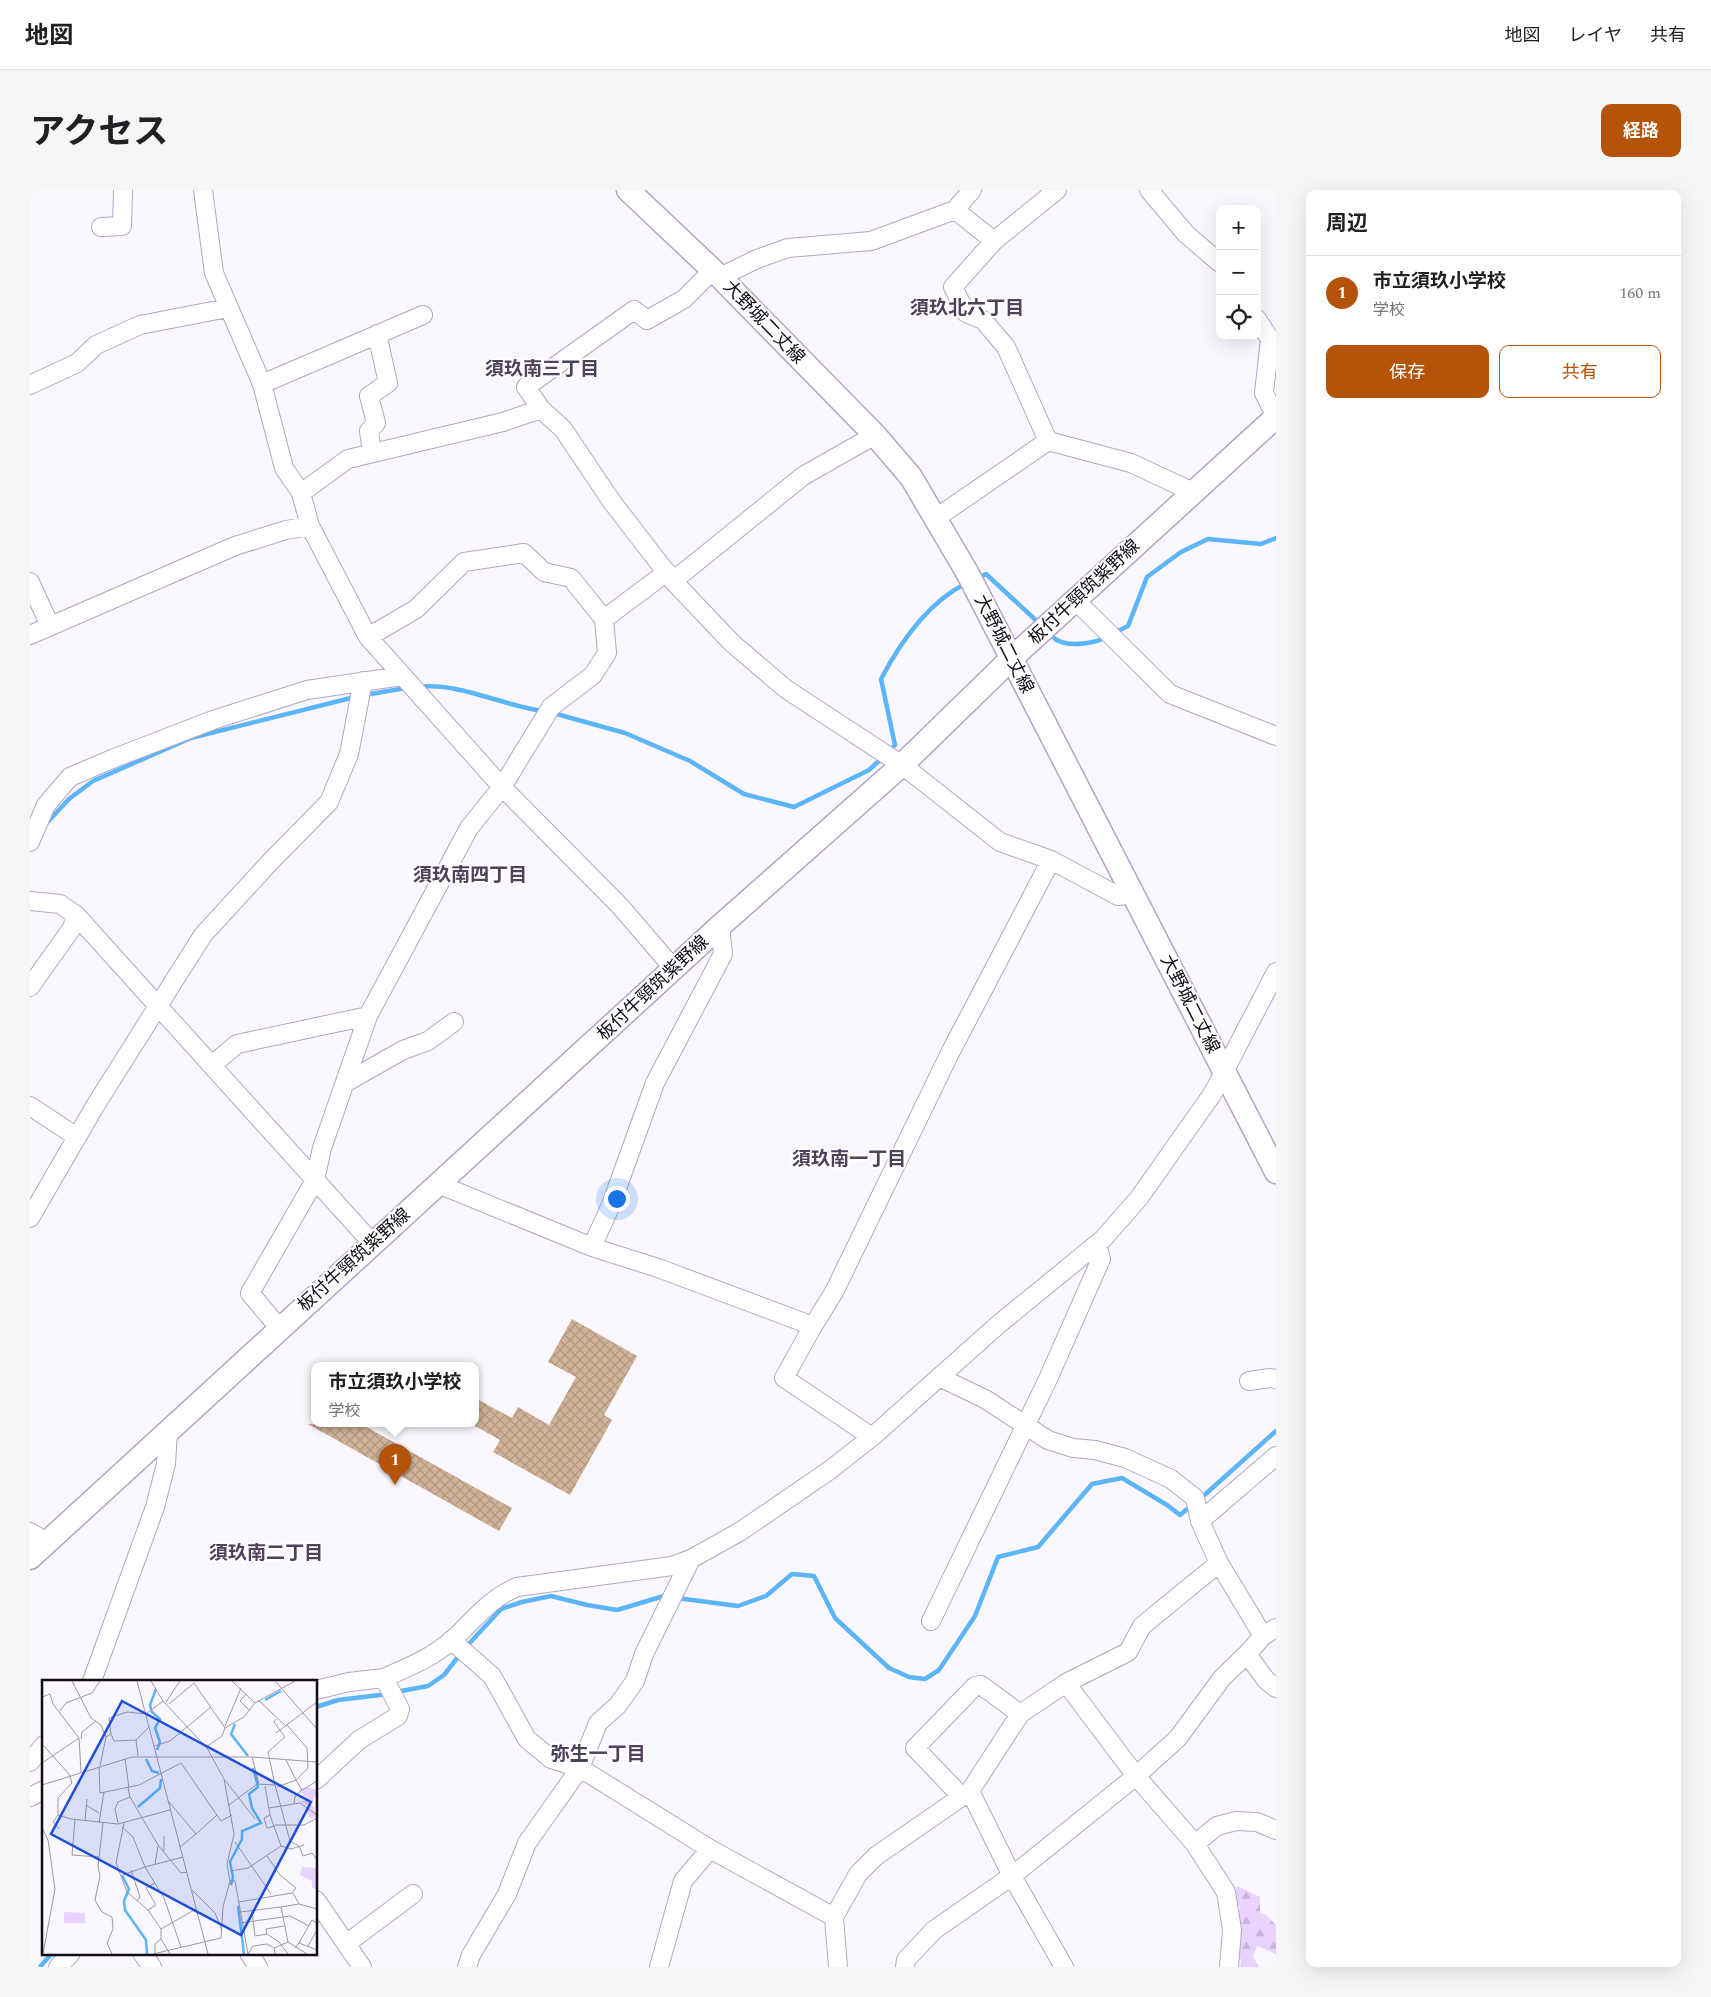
<!DOCTYPE html>
<html lang="ja">
<head>
<meta charset="utf-8">
<style>
	body { margin:0; font-family:Spectral,"Noto Sans JP",serif; background:#f6f6f6; color:#202124 }
	.controls { position:absolute; right:15px; top:15px; display:grid; overflow:hidden; border-radius:10px; box-shadow:0 5px 20px #0002 }
	.controls button { width:45px; height:45px; display:grid; place-items:center; padding:0; border:0; border-bottom:1px solid #e0e0e0; background:#fff; color:#202124; font:25px sans-serif }
	.you { position:absolute; left:586px; top:1008px; width:18px; height:18px; margin:-12px; border:4px solid #fff; border-radius:50%; background:#1a73e8; box-shadow:0 0 0 8px #1a73e833 }
	.badge { display:grid; place-items:center; width:32px; height:32px; border-radius:50%; background:#b45309; color:#fff; font-size:16px; font-weight:700 }
	.pin { position:absolute; translate:-50% -41px; filter:drop-shadow(0 1px 2px #0008) }
	.pin::after { content:''; position:absolute; top:26px; width:18px; height:15px; background:inherit; clip-path:polygon(0 0,100% 0,50% 100%) }
	.popup { position:absolute; left:281px; top:1172px; width:168px; height:65px; box-sizing:border-box; display:grid; place-content:center; border-radius:10px; background:#fff; filter:drop-shadow(0 1px 4px #0005); font-size:16px; white-space:nowrap; color:#757577 }
	.popup b { font-size:19px; color:#202124 }
	.popup::after { content:''; position:absolute; left:50%; top:100%; margin-left:-10px; border:10px solid transparent; border-top-color:#fff }
	.list { margin:0; padding:0; list-style:none }
	h2 { display:flex; justify-content:space-between; align-items:center; height:65px; margin:0; padding:0 20px; font-size:21px }
	h2 small { font-size:16px; font-weight:400; color:#757577 }
	.list li { display:grid; grid-template-columns:32px 1fr auto; gap:15px; align-items:center; box-sizing:border-box; height:75px; padding:0 20px; border-top:1px solid #e0e0e0 }
	.list b { display:block; font-size:19px; white-space:nowrap }
	.list p { margin:0; font-size:16px; white-space:nowrap; color:#757577 }
	.list em { font-size:16px; font-style:normal; color:#757577 }
	.actions { display:flex; gap:10px; padding:15px 20px }
	.actions a { flex:1; padding:11px 0; border:1px solid #b45309; border-radius:10px; text-align:center; font-size:18px; color:#b45309 }
	.actions .main { background:#b45309; color:#fff }
	.icon { flex:none; width:28px; height:28px; fill:none; stroke:currentColor; stroke-width:2; stroke-linecap:round; stroke-linejoin:round }
	.map { position:relative; flex:none; width:1246px; height:1777px; overflow:hidden; border-radius:10px }
	header { display:flex; align-items:center; gap:30px; box-sizing:border-box; height:70px; padding:0 25px; background:#fff; border-bottom:1px solid #e0e0e0 }
	header strong { font-size:24px }
	nav { display:flex; gap:28px; margin-inline-start:auto; font-size:18px }
	.intro { display:flex; align-items:center; justify-content:space-between; box-sizing:border-box; height:120px; padding:0 30px }
	h1 { margin:0; font-size:35px }
	.button { padding:12px 22px; border-radius:10px; background:#b45309; color:#fff; font-size:18px; font-weight:700 }
	main { display:flex; gap:30px; padding:0 30px }
	aside { flex:1; background:#fff; border-radius:10px; box-shadow:0 5px 20px #0002 }
	.map>svg:first-child { display:block }
	.forest { fill:url(#forest-firs) }
	.lines { fill:none; stroke-linecap:round; stroke-linejoin:round }
	.stream { stroke:#5cb5f6; stroke-width:4.5 }
	.building { fill:url(#building-cross-hatch) }
	.minor-casing { stroke:#b5a4c4; stroke-width:20 }
	.major-casing { stroke:#b5a4c4; stroke-width:25 }
	.minor { stroke:#fff; stroke-width:18 }
	.major { stroke:#fff; stroke-width:22 }
	.labels { text-anchor:middle; dominant-baseline:central; stroke-width:4; stroke-linejoin:round; paint-order:stroke }
	.street-label { font-size:18px; fill:#110b16; stroke:#fff }
	.neighbourhood-label { font-size:19px; font-weight:bold; fill:#4f405b; stroke:#fff }
	.inset-river { fill:none; stroke:#5cb5f6; stroke-width:2.5 }
	.inset-road { fill:none; stroke:#9d99a1; stroke-width:1 }
	.view { fill:#1d4ed8; fill-opacity:0.15; stroke:#1d4ed8; stroke-width:2.5 }
	.inset-edge { fill:none; stroke:#110b16; stroke-width:2.5 }
</style>
</head>
<body>
<header>
<strong>地図</strong>
<nav><a>地図</a><a>レイヤ</a><a>共有</a></nav>
</header>
<div class="intro"><h1>アクセス</h1><a class="button">経路</a></div>
<main>
<div class="map">
<svg width="1246" height="1777" viewBox="0 0 1246 1777">
	<defs>
		<pattern id="forest-firs" width="22" height="20" patternUnits="userSpaceOnUse" patternTransform="scale(1.25)"><rect width="22" height="20" fill="#ead2ff"/><path d="M5 1l3.5 6h-7zM16 11l3.5 6h-7z" fill="#c8b3da"/></pattern>
		<pattern id="building-cross-hatch" width="8" height="8" patternUnits="userSpaceOnUse" patternTransform="scale(1.25)"><rect width="8" height="8" fill="#cfb298"/><path d="M0 0l8 8M0 8l8-8" fill="none" stroke="#b19882"/></pattern>
	</defs>
	<rect width="100%" height="100%" fill="#fbf7fe"/>
	<path class="forest" d="M1207,1696L1230,1707V1723L1236,1725L1246,1735V1764L1227,1756L1223,1767L1229,1777H1209L1211,1774L1206,1740L1210,1716L1203,1712Z"/>
	<g class="lines">
		<path class="stream" d="M946,389L956,384L1010,434
			M1020,443C1022,446 1026,450 1029,451C1042,457 1065,453 1077,447
			M1084,443L1098,436L1117,387L1151,362L1178,349L1231,354L1246,348
			M389,497C428,492 474,516 513,521
			M335,505L376,498
			M523,523L595,543L660,571L714,604L764,617L839,580L852,568
			M858,562L865,555L851,489C870,453 897,413 935,394
			M14,636L39,609L63,591L161,548L325,507
			M1170,1309L1246,1241
			M647,1408L708,1416L736,1406L762,1384L784,1386L805,1428L859,1478L879,1487L895,1489L909,1480L945,1426L968,1367L1008,1357L1062,1294L1092,1288L1137,1315L1150,1325L1162,1315
			M436,1457L471,1419L492,1412L521,1406L557,1415L587,1420L634,1406L639,1407
			M366,1502L398,1496L414,1485L431,1463
			M286,1517L308,1510L358,1504
			M10,1777L22,1763"/>
	</g>
	<path class="building" d="M542,1129L607,1166L574,1225L582,1230L540,1305L463,1262L470,1250L445,1236V1208L482,1228L488,1217L519,1235L546,1187L518,1172Z
		M278,1234H331L482,1318L469,1341Z"/>
	<g class="lines">
		<defs>
			<path id="minor" d="M173,0L184,83L232,194L254,278L271,303L280,336L338,447L472,597L590,716L644,779
				M1119,0L1156,44L1190,73
				M71,37L92,36L93,0
				M964,51L1027,0
				M682,81L654,109L617,130L604,120L496,197L511,219L533,239L582,312L643,391L702,453L756,499L872,575L970,652L1021,670L920,863L804,1102L783,1136L754,1188L842,1247
				M690,87L727,69L758,58L841,51L925,20L942,0
				M1227,129L1240,149L1234,203L1246,227
				M232,194L393,125
				M0,195L47,173L66,155L110,135L198,118
				M1018,251L1101,273L1163,302
				M342,263L339,241L346,233L339,206L358,193L347,144
				M271,303L318,269L473,232L511,219
				M906,328L1018,251L976,157L953,130L936,123L923,97L964,51L925,20
				M643,391L773,286L845,245
				M0,392L20,436
				M1045,410L1140,504L1246,546
				M0,445L205,356L256,340L280,336
				M338,447L386,419L434,372L494,363L514,382L541,388L574,429L637,382
				M333,491L319,564L299,612L241,671L173,745L128,816L343,1054
				M0,652L16,615L40,587L82,569L183,530L277,500L372,486
				M1021,670L1088,706L1104,704
				M0,711L30,714L46,725L128,816L65,916L0,1028
				M690,736L693,764L625,893L581,1015L562,1057L628,1078L783,1136
				M0,797L42,738L46,725
				M182,875L207,854L338,826
				M315,893L373,860L398,851L424,832
				M0,916L47,947
				M408,994L562,1057
				M249,1138L220,1103L285,990L292,958L338,826L439,638L472,597L521,517L563,485L577,463L574,429
				M1219,1191L1240,1188L1246,1189
				M1170,1331L1246,1266
				M0,1342L17,1352
				M901,1431L1018,1189L1071,1069L1067,1054
				M1233,1446L1246,1438
				M421,1450L462,1486L497,1549L521,1569L550,1578L680,1659L804,1727L808,1777
				M1217,1464L1236,1490L1246,1498
				M62,1491L125,1317L136,1274L138,1241
				M1036,1493L1106,1586L1165,1654L1196,1702L1202,1740L1199,1777
				M286,1500L319,1492L354,1488
				M0,1572L14,1555
				M286,1590L329,1550L368,1526L370,1519L354,1488C378,1477 402,1468 422,1450C445,1430 457,1410 487,1397L642,1376L661,1369L711,1341L800,1280L842,1247L969,1134L1073,1049L1109,1008L1183,903L1246,782
				M940,1601L982,1686L1034,1777
				M0,1607L14,1600
				M932,1607L885,1558L945,1496L951,1495L990,1524
				M1165,1654L1187,1636L1206,1631L1227,1632L1246,1640
				M286,1710L332,1777
				M804,1727L828,1684L846,1666L940,1601L990,1524L1036,1493L1098,1462L1112,1436L1189,1373
				M316,1754L383,1704
				M112,1763L122,1777
				M219,1763L228,1777
				M28,1777L41,1763
				M437,1777L441,1765L477,1704L497,1653L550,1578L568,1533L588,1515L605,1491L614,1464L661,1369
				M629,1777L653,1691L680,1659
				M875,1777L876,1770L904,1740L982,1686L1106,1586L1148,1548L1192,1488L1217,1464L1233,1446L1189,1373L1170,1331L1165,1308L1141,1289L1095,1268L1065,1260L1043,1258L1018,1250L955,1209L909,1187"/>
			<path id="major" d="M598,0L690,87L845,245L881,287L938,384L1246,982
				M0,1368L690,736L872,575L982,468L1246,227"/>
		</defs>
		<use href="#minor" class="minor-casing"/>
		<use href="#major" class="major-casing"/>
		<use href="#minor" class="minor"/>
		<use href="#major" class="major"/>
	</g>
	<g class="labels">
		<g class="street-label">
			<text transform="translate(734 132) rotate(46)">大野城二丈線</text>
			<text transform="translate(1054 402) rotate(-43)">板付牛頸筑紫野線</text>
			<text transform="translate(974 454) rotate(63)">大野城二丈線</text>
			<text transform="translate(623 798) rotate(-43)">板付牛頸筑紫野線</text>
			<text transform="translate(1160 814) rotate(63)">大野城二丈線</text>
			<text transform="translate(324 1070) rotate(-42)">板付牛頸筑紫野線</text>
		</g>
		<g class="neighbourhood-label">
			<text x="937" y="118">須玖北六丁目</text>
			<text x="512" y="179">須玖南三丁目</text>
			<text x="440" y="685">須玖南四丁目</text>
			<text x="819" y="969">須玖南一丁目</text>
			<text x="236" y="1363">須玖南二丁目</text>
			<text x="568" y="1564">弥生一丁目</text>
		</g>
	</g>
	<g transform="translate(12 1490)">
		<rect width="275" height="275" fill="#fbf7fe"/>
		<path d="M22,232L43,233V243H22Z" fill="#ead2ff"/>
		<path d="M265,107L275,110V121L273,116L270,123H266L272,127L275,136L269,139L264,130L267,126L258,122L265,119L257,110ZM260,187L275,188V210L270,207V201L258,195Z" fill="#ead2ff"/>
		<path class="inset-river" d="M114,9L108,25L110,32L118,39L113,48L118,62L115,70M223,20L239,11M193,44L189,54L206,76M104,79L110,91L117,93M96,127L118,108L119,99M80,195L87,209L82,221L83,230L104,260L105,274M189,205L191,197L188,182L200,159V151L219,143L210,128L207,114L216,107L211,88M196,226L202,274"/>
		<path class="inset-road" d="M30,1L49,38L59,45L64,57L58,86M95,1L166,274M109,1L121,21L165,68L182,99L192,154L185,184L188,201H193L206,274M190,1L213,23M233,1L275,49M204,14L198,21L207,30M0,17L8,14L11,24L37,58M216,20L244,46M124,22L138,1M127,24L152,3L183,48M18,31L24,23L50,13L58,1M245,45L265,68L266,88L254,100L260,110L275,101M183,46L199,8M234,53L275,22M69,54L67,38L85,32L104,34L121,21M64,57L69,54L72,61L94,60L96,76M39,59L40,52L54,41M94,60L107,47M0,64L27,94L30,103L16,118V135L29,139L76,144L128,130M112,66L128,61L169,27M164,67L180,56L183,48L202,37L213,23L253,1M210,77L217,104M83,79L87,108M0,83L37,58L39,92M57,87L58,113L97,105L139,83L179,141L190,135M183,100L213,139M0,105L90,77H210L275,82M233,105L226,72L243,57L232,42L234,39M223,106L228,135L239,166M235,107L254,100L244,80M88,117L116,165L139,193L145,192M127,122L154,154L175,135M252,124L253,116L260,110M44,125L57,133M187,125L215,104L233,105L248,161L257,166L261,176L270,173L275,180M227,128L258,123L275,135M16,135L11,142L17,149M228,135L222,138L225,148L233,146M33,140L30,175L57,177M43,141L45,119M57,143L62,112M61,143L56,186L58,196L53,220L60,232L70,237L71,249L65,263L70,274M76,143L73,129L76,122L88,117L86,108M82,143L74,183L85,212L106,230L119,249V259L128,274M233,145H262L275,138M80,147L91,157L103,187L141,177M0,148L6,160L13,209L1,274M122,156V171M193,162L229,214M138,167L154,154M113,184L116,166M89,190L98,217L95,221M188,191L206,188L239,166L249,169L262,165M81,195L103,187L122,218L139,267M150,210L173,233L180,251M251,213L257,224L275,229M197,222L250,213L254,208L238,195L225,176M239,227L257,224M106,230L114,225L104,208L113,203M210,231L213,256L225,254M198,232L239,227L246,262L265,274M198,243L248,236L267,246M242,246L224,249L225,254L237,262L246,274M119,249L154,229M257,263L270,240L275,243M266,266L275,250M232,268L246,262M253,268L257,263L275,270M111,274L179,258L181,227L188,201M113,274V264L119,259M206,274L211,266L225,264L232,268L233,274"/>
		<path class="view" d="M80,21L269,122L199,255L9,154Z"/>
		<rect width="275" height="275" class="inset-edge"/>
	</g>
</svg>
<div class="controls">
<button>+</button>
<button>−</button>
<button><svg class="icon" aria-label="locate" viewBox="0 0 24 24"><circle cx="12" cy="12" r="6"/><path d="M12 2v4M12 18v4M2 12h4M18 12h4"/></svg></button>
</div>
<div class="you"></div>
<div class="pin badge" style="left:365px;top:1295px">1</div>
<div class="popup"><b>市立須玖小学校</b>学校</div>
</div>
<aside>
<h2>周辺<small></small></h2>
<ul class="list">
<li><span class="badge">1</span><div><b>市立須玖小学校</b><p>学校</p></div><em>160 m</em></li>
</ul>
<div class="actions"><a class="main">保存</a><a>共有</a></div>
</aside>
</main>
</body>
</html>
